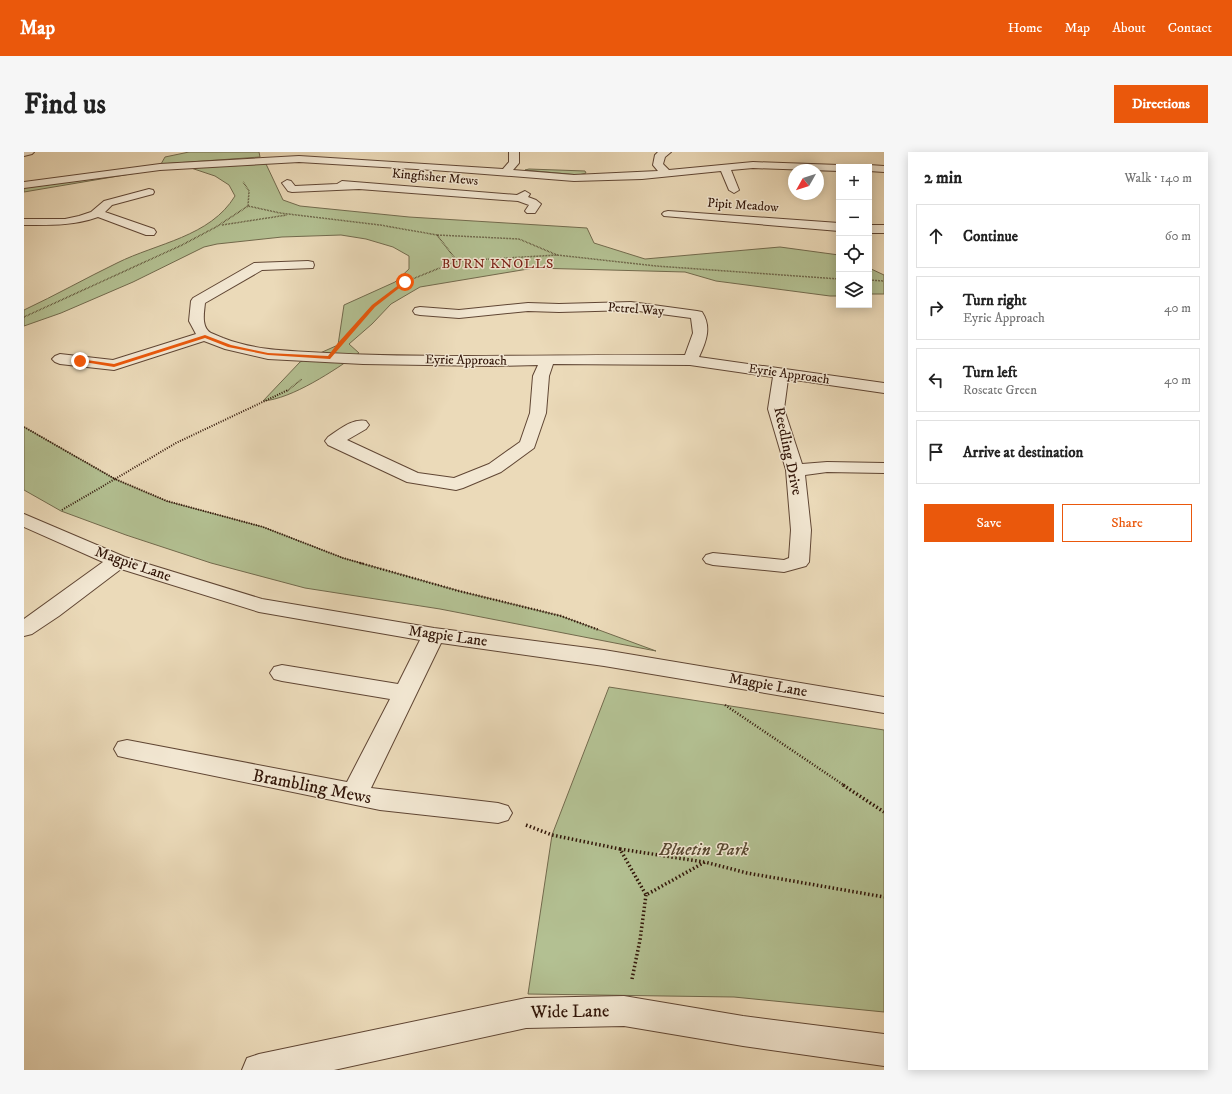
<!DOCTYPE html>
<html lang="en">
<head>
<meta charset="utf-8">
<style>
	body { margin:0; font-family:"IM FELL DW Pica",serif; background:#f6f6f6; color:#222 }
	.controls { position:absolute; right:12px; top:12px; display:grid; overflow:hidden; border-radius:0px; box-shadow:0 2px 10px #0003 }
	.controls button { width:36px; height:36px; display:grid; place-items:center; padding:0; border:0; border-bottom:1px solid #e0e0e0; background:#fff; color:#222; font:20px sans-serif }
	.compass { position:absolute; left:764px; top:12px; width:36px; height:36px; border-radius:50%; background:#fff; box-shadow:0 2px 10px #0003; rotate:231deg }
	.stop { position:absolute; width:12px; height:12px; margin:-9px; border:3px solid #ea580c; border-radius:50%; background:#fff }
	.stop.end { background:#ea580c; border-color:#fff; box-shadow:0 1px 4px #0008 }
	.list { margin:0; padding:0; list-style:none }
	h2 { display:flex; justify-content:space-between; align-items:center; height:52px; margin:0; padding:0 16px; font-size:17px }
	h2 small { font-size:13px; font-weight:400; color:#767676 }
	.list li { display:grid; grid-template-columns:26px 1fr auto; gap:12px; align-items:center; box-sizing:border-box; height:64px; margin:0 8px 8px; padding:0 8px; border:1px solid #e0e0e0; border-radius:0px }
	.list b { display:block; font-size:15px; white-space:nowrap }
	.list p { margin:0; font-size:13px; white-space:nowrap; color:#767676 }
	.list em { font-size:13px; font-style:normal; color:#767676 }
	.actions { display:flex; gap:8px; padding:12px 16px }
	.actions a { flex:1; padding:9px 0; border:1px solid #ea580c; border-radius:0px; text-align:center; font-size:14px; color:#ea580c }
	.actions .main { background:#ea580c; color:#fff }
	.icon { flex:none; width:22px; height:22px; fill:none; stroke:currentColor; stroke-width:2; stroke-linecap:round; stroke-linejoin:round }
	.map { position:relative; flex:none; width:860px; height:918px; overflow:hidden; border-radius:0px }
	header { display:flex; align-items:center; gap:24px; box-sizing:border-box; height:56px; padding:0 20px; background:#ea580c; color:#fff }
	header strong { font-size:19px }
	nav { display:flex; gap:22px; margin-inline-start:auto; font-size:14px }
	.intro { display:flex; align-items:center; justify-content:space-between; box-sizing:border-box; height:96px; padding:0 24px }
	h1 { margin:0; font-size:28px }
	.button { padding:10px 18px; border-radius:0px; background:#ea580c; color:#fff; font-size:14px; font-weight:700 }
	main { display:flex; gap:24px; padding:0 24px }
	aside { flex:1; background:#fff; border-radius:0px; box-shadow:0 2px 10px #0003 }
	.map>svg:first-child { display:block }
	.green { fill:#b3c092; stroke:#726a4d }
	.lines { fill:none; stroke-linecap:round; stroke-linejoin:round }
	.minor-casing { stroke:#604634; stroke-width:2 }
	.path-far3 { stroke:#311508; stroke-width:1.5; stroke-dasharray:0.5 1; stroke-linecap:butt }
	.path-far2 { stroke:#311508; stroke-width:2; stroke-dasharray:1 1.5; stroke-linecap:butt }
	.path-far1 { stroke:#311508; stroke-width:2.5; stroke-dasharray:1 2; stroke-linecap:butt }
	.path { stroke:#311508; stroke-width:3.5; stroke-dasharray:1.5 2.5; stroke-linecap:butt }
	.minor { fill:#f2e7d2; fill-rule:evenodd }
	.route { fill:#ea580c }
	.labels { text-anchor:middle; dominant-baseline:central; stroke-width:3; stroke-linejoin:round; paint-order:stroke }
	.far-street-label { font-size:13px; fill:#311508; stroke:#f2e7d2 }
	.far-quarter-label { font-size:14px; letter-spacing:1px; fill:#7a1f14; stroke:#f2e7d2 }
	.street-label { font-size:15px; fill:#311508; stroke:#f2e7d2 }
	.near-street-label { font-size:18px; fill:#311508; stroke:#f2e7d2 }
	.near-park-label { font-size:18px; font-style:italic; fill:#584831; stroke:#f2e7d2 }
</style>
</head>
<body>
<header>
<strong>Map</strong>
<nav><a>Home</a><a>Map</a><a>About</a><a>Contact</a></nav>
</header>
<div class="intro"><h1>Find us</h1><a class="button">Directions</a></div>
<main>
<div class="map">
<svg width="860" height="918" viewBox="0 0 860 918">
	<rect width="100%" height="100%" fill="#ebdab9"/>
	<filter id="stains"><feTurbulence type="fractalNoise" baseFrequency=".005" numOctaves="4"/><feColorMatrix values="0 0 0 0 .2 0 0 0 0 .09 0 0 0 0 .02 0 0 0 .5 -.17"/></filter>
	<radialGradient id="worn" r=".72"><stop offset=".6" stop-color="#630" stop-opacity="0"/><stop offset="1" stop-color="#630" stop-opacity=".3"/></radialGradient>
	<path class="green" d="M165,0H235L236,5L137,12L141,5Z
		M242,12L259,48L276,54L385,65L563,76L570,91L621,107L756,95L815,103V144H806L692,129L661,120L510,116L396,135L367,152L348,172L325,192L335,201C311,218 268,247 239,249L276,210L314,193L320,153L371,130L385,117V104L369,95L342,87L317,83L258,85L193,92L180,95L109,130L37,161L0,174V158C32,143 62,126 93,111C133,91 186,85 211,44L205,33L191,24L167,16Z
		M505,17L561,19L562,21L555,23L501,18Z
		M124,19L0,40V36Z
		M845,116L860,123V142H845Z
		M0,275L91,327L142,349L239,375L319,406L435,439L537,464L632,499L416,457L281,436L187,411L102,383L37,359L0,338Z
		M585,535L860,578V860L710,845L504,842L528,683Z"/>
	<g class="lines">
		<defs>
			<path id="minor" d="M0,0H10L8,2L0,4Z
				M485,0H495V11L489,18L550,23L634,19L629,13L631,3L634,0H647L641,5L639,12L645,18L729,10L815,13L819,15H815V19L729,16L707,18L715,38L710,41L705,38L697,19L618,27L550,29L409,18L275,10L136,18L0,36V30L136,12L275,4L479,17L485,10Z
				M845,13L860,14V20L845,19V15H841Z
				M263,28L267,29L271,34L313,32L318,29L493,43L501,39L506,42L504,45L512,48L517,52L511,61H503L501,59L505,53L494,49L335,37L268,40L264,39L258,31Z
				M125,37L129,38L130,40L129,42L88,53L81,60L130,77L132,80L130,83H122L74,65C49,74 26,73 0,73V67H41L55,64L67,60L80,49Z
				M644,59L815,71V79L640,64L638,62L640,60Z
				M845,73H860V81H845Z
				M284,109L289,110L290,113L289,116L238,118L181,151C180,161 177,175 187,181C191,183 195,184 199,186C232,199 268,199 303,201C422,207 542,202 661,203L669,181L667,166L607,158L535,160L504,159L435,166L396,163L391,162L389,159L391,156L396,155L435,158L504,151L535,152L607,150L673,159L678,160C688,175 682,190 675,205L860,231V241L764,227L760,257L778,312L803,310L860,311V321L803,320L781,323L787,378L785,410L782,414L760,420L689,413L682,411L679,407L682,403L689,401L760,408L765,406L767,378L762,318L744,257L749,225L666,213L529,212L525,224L522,261L510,296L477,320L439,336L432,338L383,330L304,293L301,289L304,285C315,278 328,266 342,269L345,273L342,277L323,288L394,321L430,326L465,312L496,290L506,261L509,224L514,213L467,214L339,212L244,207L201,197L180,189L90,218L36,212L31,210L28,207L31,204L36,202L89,208L172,182L165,169L167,149L169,146L230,111Z
				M0,362L101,405L238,447L410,476L580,498L860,545V561L580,514L417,491L347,636L474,651L484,654L488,661L484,668L474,671L356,658L103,606L94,604L90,597L94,590L103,588L323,630L366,547L258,529L250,527L246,521L250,515L258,513L374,532L396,488L235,460L97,417L35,464L8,482L0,484V467L79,410L0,375Z
				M600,844L719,864L860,882V914L719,894L600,874L502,876L310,918H218L223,906L235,902L502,846Z"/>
		</defs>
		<use href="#minor" class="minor-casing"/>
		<path class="path-far3" d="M224,54L256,61L356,73L413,83
			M198,73L263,63
			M413,83L495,87L533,103L433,109Z
			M533,103L632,114L815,127
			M845,128L860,129
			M0,165L158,93L192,75L224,54L225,39L219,30
			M323,183L349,154L381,130L433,109
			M263,239L278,227"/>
		<path class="path-far2" d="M0,275L91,327L152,291L264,238
			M38,358L91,327L143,349L239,375L319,406L340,412"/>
		<path class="path-far1" d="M336,411L435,439L537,464L575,478
			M701,553L821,634"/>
		<path class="path" d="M819,633L860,660
			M502,673L528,683L596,697L622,743L681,710L723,721L860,745
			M596,697L680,710
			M608,827L616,788L622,743"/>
		<use href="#minor" class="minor"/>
	</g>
	<path class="route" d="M380,129L383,130L351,155L306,207L244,203L204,195L181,186L90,215L54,209L56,207L90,212L181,183L207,193L244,201L304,204L313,192L348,153Z"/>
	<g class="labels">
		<g class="far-street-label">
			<text transform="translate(411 25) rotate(5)">Kingfisher Mews</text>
			<text transform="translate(719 53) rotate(4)">Pipit Meadow</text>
			<text transform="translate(612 157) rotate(4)">Petrel Way</text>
			<text transform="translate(442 208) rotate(1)">Eyrie Approach</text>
			<text transform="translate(765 222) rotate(8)">Eyrie Approach</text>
		</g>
		<g class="far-quarter-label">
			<text x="474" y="112">BURN KNOLLS</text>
		</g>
		<g class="street-label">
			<text transform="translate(764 299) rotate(78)">Reedling Drive</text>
			<text transform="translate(109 412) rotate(19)">Magpie Lane</text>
			<text transform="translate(424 484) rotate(8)">Magpie Lane</text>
			<text transform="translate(744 533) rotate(10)">Magpie Lane</text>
		</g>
		<g class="near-street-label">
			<text transform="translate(288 635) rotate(11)">Brambling Mews</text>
			<text transform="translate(546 860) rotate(-1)">Wide Lane</text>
		</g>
		<g class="near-park-label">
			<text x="680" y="698">Bluetin Park</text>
		</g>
	</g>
	<rect width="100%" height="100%" filter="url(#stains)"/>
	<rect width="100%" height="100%" fill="url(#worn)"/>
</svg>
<div class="controls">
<button>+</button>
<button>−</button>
<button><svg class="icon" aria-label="locate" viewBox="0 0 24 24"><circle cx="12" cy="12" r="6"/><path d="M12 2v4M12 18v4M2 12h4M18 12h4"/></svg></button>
<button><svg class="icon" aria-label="layers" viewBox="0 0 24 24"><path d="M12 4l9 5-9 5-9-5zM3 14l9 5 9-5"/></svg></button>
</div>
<svg class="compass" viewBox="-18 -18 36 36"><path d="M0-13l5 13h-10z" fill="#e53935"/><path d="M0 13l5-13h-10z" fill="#767676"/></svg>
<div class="stop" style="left:381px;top:130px"></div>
<div class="stop end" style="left:56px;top:209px"></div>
</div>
<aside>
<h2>2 min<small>Walk · 140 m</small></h2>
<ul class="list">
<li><svg class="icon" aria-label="ahead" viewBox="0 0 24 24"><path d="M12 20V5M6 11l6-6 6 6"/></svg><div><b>Continue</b></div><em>60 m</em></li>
<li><svg class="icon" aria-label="right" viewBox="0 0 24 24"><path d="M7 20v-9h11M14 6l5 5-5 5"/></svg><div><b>Turn right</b><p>Eyrie Approach</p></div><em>40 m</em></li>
<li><svg class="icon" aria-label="left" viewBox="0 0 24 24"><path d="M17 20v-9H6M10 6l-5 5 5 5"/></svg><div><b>Turn left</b><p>Roseate Green</p></div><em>40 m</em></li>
<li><svg class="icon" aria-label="arrive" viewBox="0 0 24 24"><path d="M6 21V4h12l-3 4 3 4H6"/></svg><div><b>Arrive at destination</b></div></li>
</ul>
<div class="actions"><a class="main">Save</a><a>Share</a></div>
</aside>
</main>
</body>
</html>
